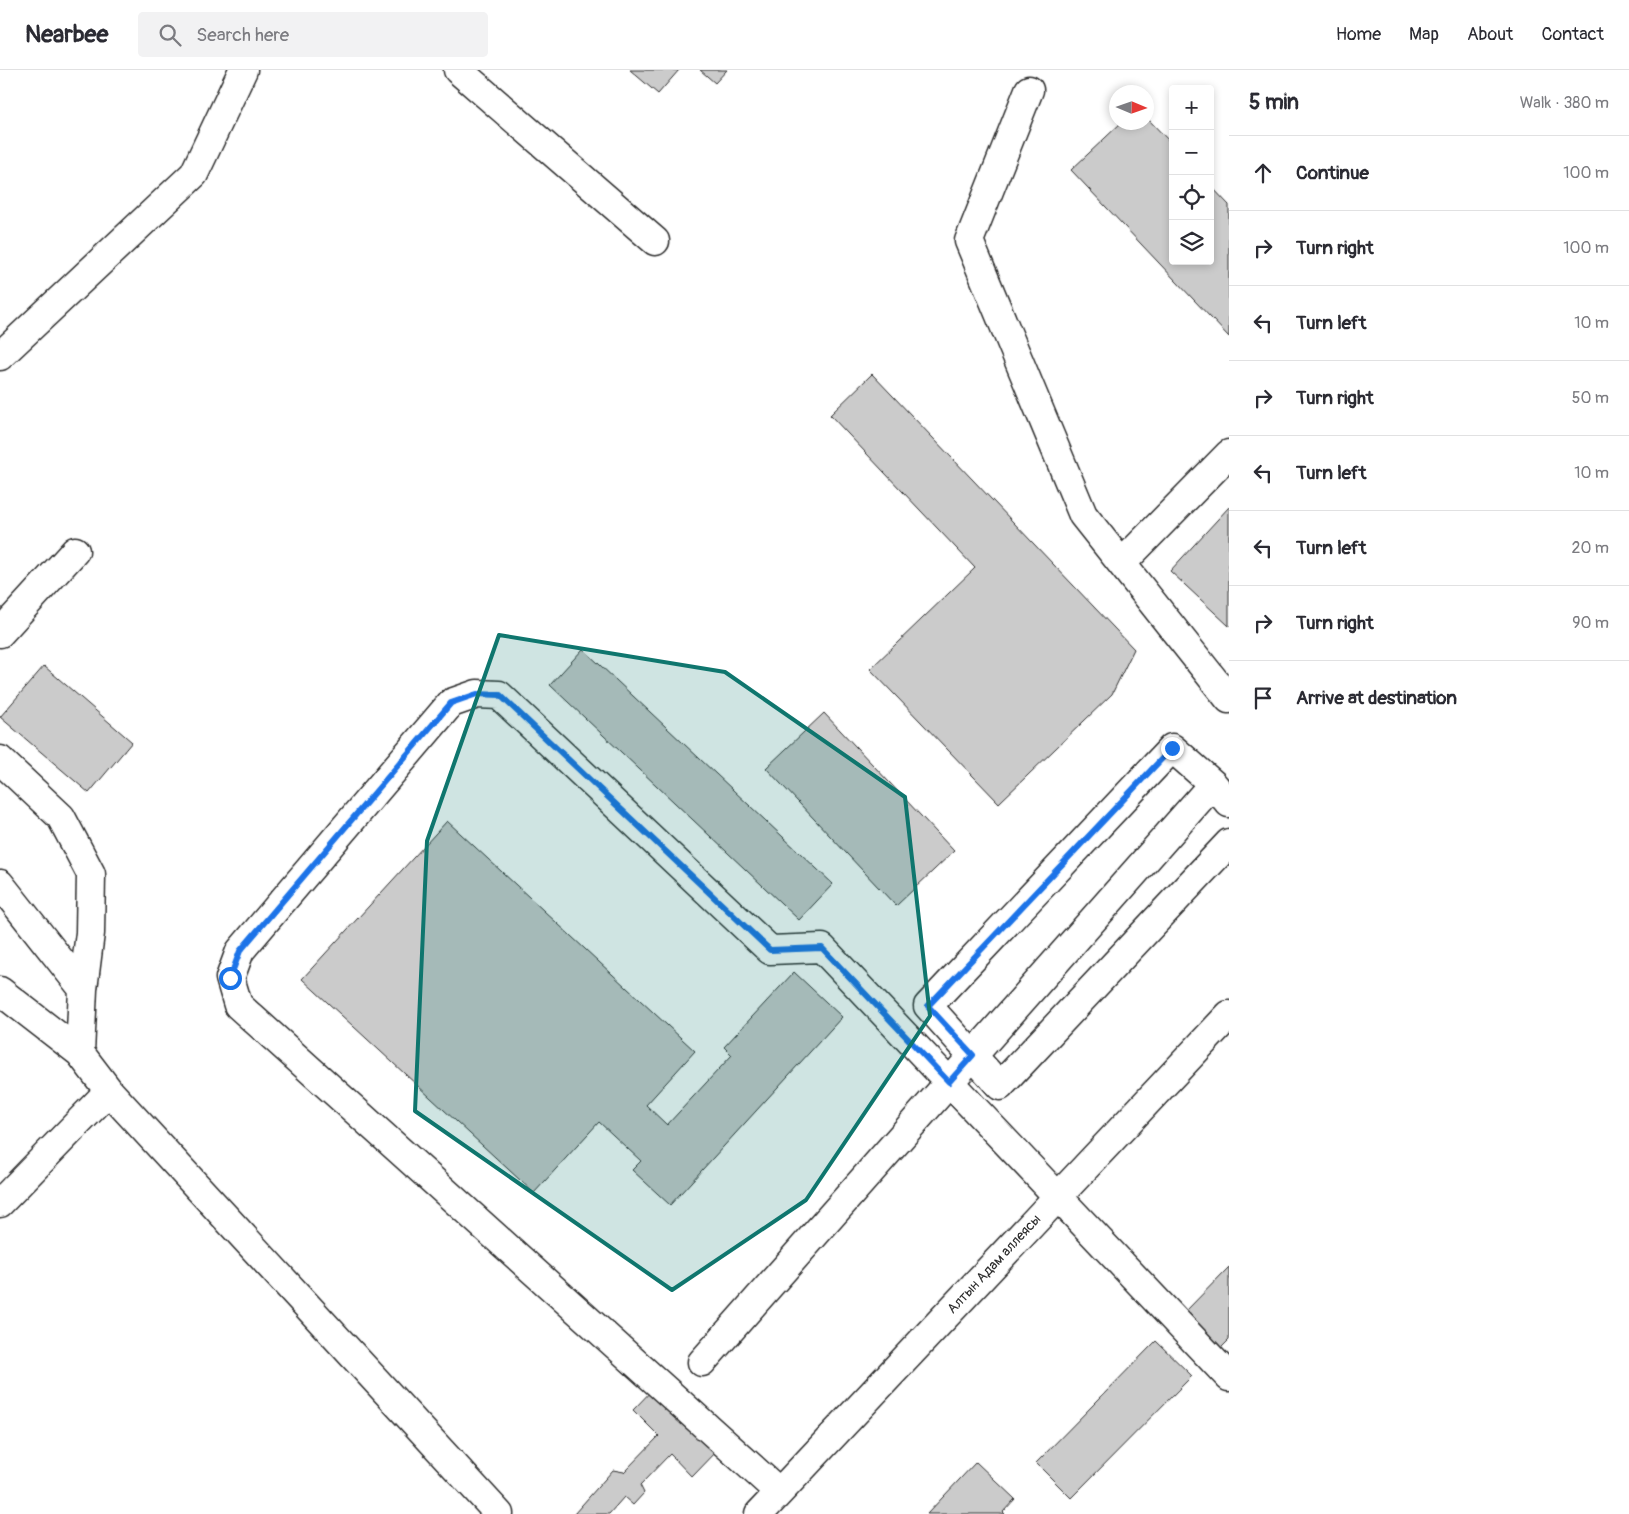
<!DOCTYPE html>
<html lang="en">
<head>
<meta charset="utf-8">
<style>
	body { margin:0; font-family:Pangolin,sans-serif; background:#f2f2f3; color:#2b2b33 }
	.controls { position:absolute; right:15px; top:15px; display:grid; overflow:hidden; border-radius:5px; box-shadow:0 2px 8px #0003 }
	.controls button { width:45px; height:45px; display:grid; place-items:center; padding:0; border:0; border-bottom:1px solid #e1e1e2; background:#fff; color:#2b2b33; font:25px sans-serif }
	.compass { position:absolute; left:1109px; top:15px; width:45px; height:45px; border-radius:50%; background:#fff; box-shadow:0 2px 8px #0003; rotate:92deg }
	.stop { position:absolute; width:15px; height:15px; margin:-11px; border:4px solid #1a73e8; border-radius:50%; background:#fff }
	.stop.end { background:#1a73e8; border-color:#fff; box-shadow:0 1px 5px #0008 }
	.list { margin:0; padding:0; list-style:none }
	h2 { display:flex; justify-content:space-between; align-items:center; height:65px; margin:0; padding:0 20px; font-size:21px }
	h2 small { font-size:16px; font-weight:400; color:#7c7c81 }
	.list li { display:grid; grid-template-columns:32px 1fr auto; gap:15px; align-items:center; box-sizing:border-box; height:75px; padding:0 20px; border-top:1px solid #e1e1e2 }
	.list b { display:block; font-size:19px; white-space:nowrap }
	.list em { font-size:16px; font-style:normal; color:#7c7c81 }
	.icon { flex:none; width:28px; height:28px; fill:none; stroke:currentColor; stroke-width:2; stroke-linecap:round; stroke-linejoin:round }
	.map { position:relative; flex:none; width:1229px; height:1444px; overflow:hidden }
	header { display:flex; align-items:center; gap:30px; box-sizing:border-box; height:70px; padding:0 25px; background:#fff; border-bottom:1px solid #e1e1e2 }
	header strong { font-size:24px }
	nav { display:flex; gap:28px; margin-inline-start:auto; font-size:18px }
	.search { width:350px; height:45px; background:#f2f2f3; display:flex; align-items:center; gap:12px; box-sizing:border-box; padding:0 18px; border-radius:5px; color:#7c7c81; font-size:19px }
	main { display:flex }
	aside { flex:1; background:#fff }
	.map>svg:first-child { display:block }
	.building { fill:#cbcbcb; stroke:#2b2b2b }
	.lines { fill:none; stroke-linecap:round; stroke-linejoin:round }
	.minor-casing { stroke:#2b2b2b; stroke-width:31 }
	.major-casing { stroke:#2b2b2b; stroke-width:31 }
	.minor { stroke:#fff; stroke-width:28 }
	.major { stroke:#fff; stroke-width:28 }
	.route { stroke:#1a73e8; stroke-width:6 }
	.marked { fill:#0f766e; fill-opacity:0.2; stroke:#0f766e; stroke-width:4; stroke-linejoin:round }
	.labels { text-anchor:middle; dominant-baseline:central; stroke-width:5; stroke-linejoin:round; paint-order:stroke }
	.street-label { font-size:14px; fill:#2b2b2b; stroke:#fff }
</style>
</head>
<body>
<header>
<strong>Nearbee</strong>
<div class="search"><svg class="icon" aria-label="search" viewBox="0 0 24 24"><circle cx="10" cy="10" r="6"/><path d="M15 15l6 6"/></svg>Search here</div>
<nav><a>Home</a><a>Map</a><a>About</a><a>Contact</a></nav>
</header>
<main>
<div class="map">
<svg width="1229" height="1444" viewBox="0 0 1229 1444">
	<rect width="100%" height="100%" fill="#fff"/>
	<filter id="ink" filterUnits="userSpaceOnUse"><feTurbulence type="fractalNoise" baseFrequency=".02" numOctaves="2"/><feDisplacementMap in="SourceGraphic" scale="10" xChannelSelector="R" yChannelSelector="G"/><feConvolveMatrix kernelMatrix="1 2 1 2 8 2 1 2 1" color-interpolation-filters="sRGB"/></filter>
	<g filter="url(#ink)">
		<path class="building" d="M630,0H679L658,24Z
			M700,0H727L715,13Z
			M1146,47L1173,75V191H1210V115L1229,135V267L1071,100L1122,52H1146Z
			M872,304L1134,579L1112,624L999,733L870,599L975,498L830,345Z
			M1229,437V556L1170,501Z
			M583,579L833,814L799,850L550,615Z
			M44,596L132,672L89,723L0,647Z
			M824,643L954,781L896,836L766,698Z
			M447,751L695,981L646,1035L667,1055L732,985L724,977L794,902L842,947L670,1135L632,1100L641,1091L599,1052L534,1123L302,909Z
			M1229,1197V1270L1221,1278L1184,1243Z
			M1156,1271L1192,1306L1071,1428L1036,1393Z
			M657,1315L721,1377L692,1407L670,1384L640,1415L644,1423L633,1435L624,1427L609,1444H574L613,1400L624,1402L659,1366L633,1340Z
			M976,1392L1015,1429L1003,1442L1005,1444H927Z"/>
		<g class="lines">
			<defs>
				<path id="minor" d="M458,0L655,171
					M1029,20L969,171L1083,445L1229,629
					M0,286L194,104L243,0
					M1122,493L1229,384
					M0,563L75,481
					M0,690L61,747L91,804L90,863L83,919L80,983
					M1229,733L1213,714L1172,678L928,936L1000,1016L1229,773
					M0,814L83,919
					M0,921L80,983L109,1021L499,1444
					M0,1133L109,1021
					M702,1292L1213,714
					M779,1422L238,935L230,908L240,881L451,633L477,624L499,625L770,880L822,878L1229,1307"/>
				<path id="major" d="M759,1444L1229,945"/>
			</defs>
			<use href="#minor" class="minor-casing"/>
			<use href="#major" class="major-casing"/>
			<use href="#minor" class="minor"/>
			<use href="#major" class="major"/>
		</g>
	</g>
	<g class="lines" filter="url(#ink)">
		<path class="route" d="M230,908L240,881L451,633L477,624L500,625L770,880L822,878L949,1012L973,985L928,936L1172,678"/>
	</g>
	<path class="marked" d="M499,565L725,602L905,727L930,946L806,1130L672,1220L415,1041L427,771Z"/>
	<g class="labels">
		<g class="street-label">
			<text transform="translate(994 1194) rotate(-47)">Алтын Адам аллеясы</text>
		</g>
	</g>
</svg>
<div class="controls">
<button>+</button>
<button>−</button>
<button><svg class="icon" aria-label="locate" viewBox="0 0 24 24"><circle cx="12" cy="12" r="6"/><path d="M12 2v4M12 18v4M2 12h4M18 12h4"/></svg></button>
<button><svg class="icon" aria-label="layers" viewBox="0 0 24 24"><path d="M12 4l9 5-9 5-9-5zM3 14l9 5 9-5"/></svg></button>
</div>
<svg class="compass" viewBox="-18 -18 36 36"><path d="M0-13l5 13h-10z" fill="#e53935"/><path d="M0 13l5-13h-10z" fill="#7c7c81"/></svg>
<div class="stop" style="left:230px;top:908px"></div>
<div class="stop end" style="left:1172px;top:678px"></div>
</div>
<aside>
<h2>5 min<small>Walk · 380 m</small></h2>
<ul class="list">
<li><svg class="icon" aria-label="ahead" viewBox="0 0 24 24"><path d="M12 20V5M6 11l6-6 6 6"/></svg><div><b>Continue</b></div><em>100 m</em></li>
<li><svg class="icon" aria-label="right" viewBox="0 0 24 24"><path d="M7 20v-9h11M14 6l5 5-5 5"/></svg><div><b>Turn right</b></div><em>100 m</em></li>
<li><svg class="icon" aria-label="left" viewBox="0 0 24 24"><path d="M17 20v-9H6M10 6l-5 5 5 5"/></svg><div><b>Turn left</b></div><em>10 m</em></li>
<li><svg class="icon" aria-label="right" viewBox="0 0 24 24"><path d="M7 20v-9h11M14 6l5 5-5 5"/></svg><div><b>Turn right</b></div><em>50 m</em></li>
<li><svg class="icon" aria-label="left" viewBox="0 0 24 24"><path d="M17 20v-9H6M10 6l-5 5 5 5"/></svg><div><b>Turn left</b></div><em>10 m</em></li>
<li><svg class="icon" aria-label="left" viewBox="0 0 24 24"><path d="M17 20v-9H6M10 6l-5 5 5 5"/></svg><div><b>Turn left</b></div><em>20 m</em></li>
<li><svg class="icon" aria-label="right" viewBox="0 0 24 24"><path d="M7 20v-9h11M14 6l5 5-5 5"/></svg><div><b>Turn right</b></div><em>90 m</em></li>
<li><svg class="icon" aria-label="arrive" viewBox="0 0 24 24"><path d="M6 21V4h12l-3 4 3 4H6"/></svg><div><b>Arrive at destination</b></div></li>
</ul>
</aside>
</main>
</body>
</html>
